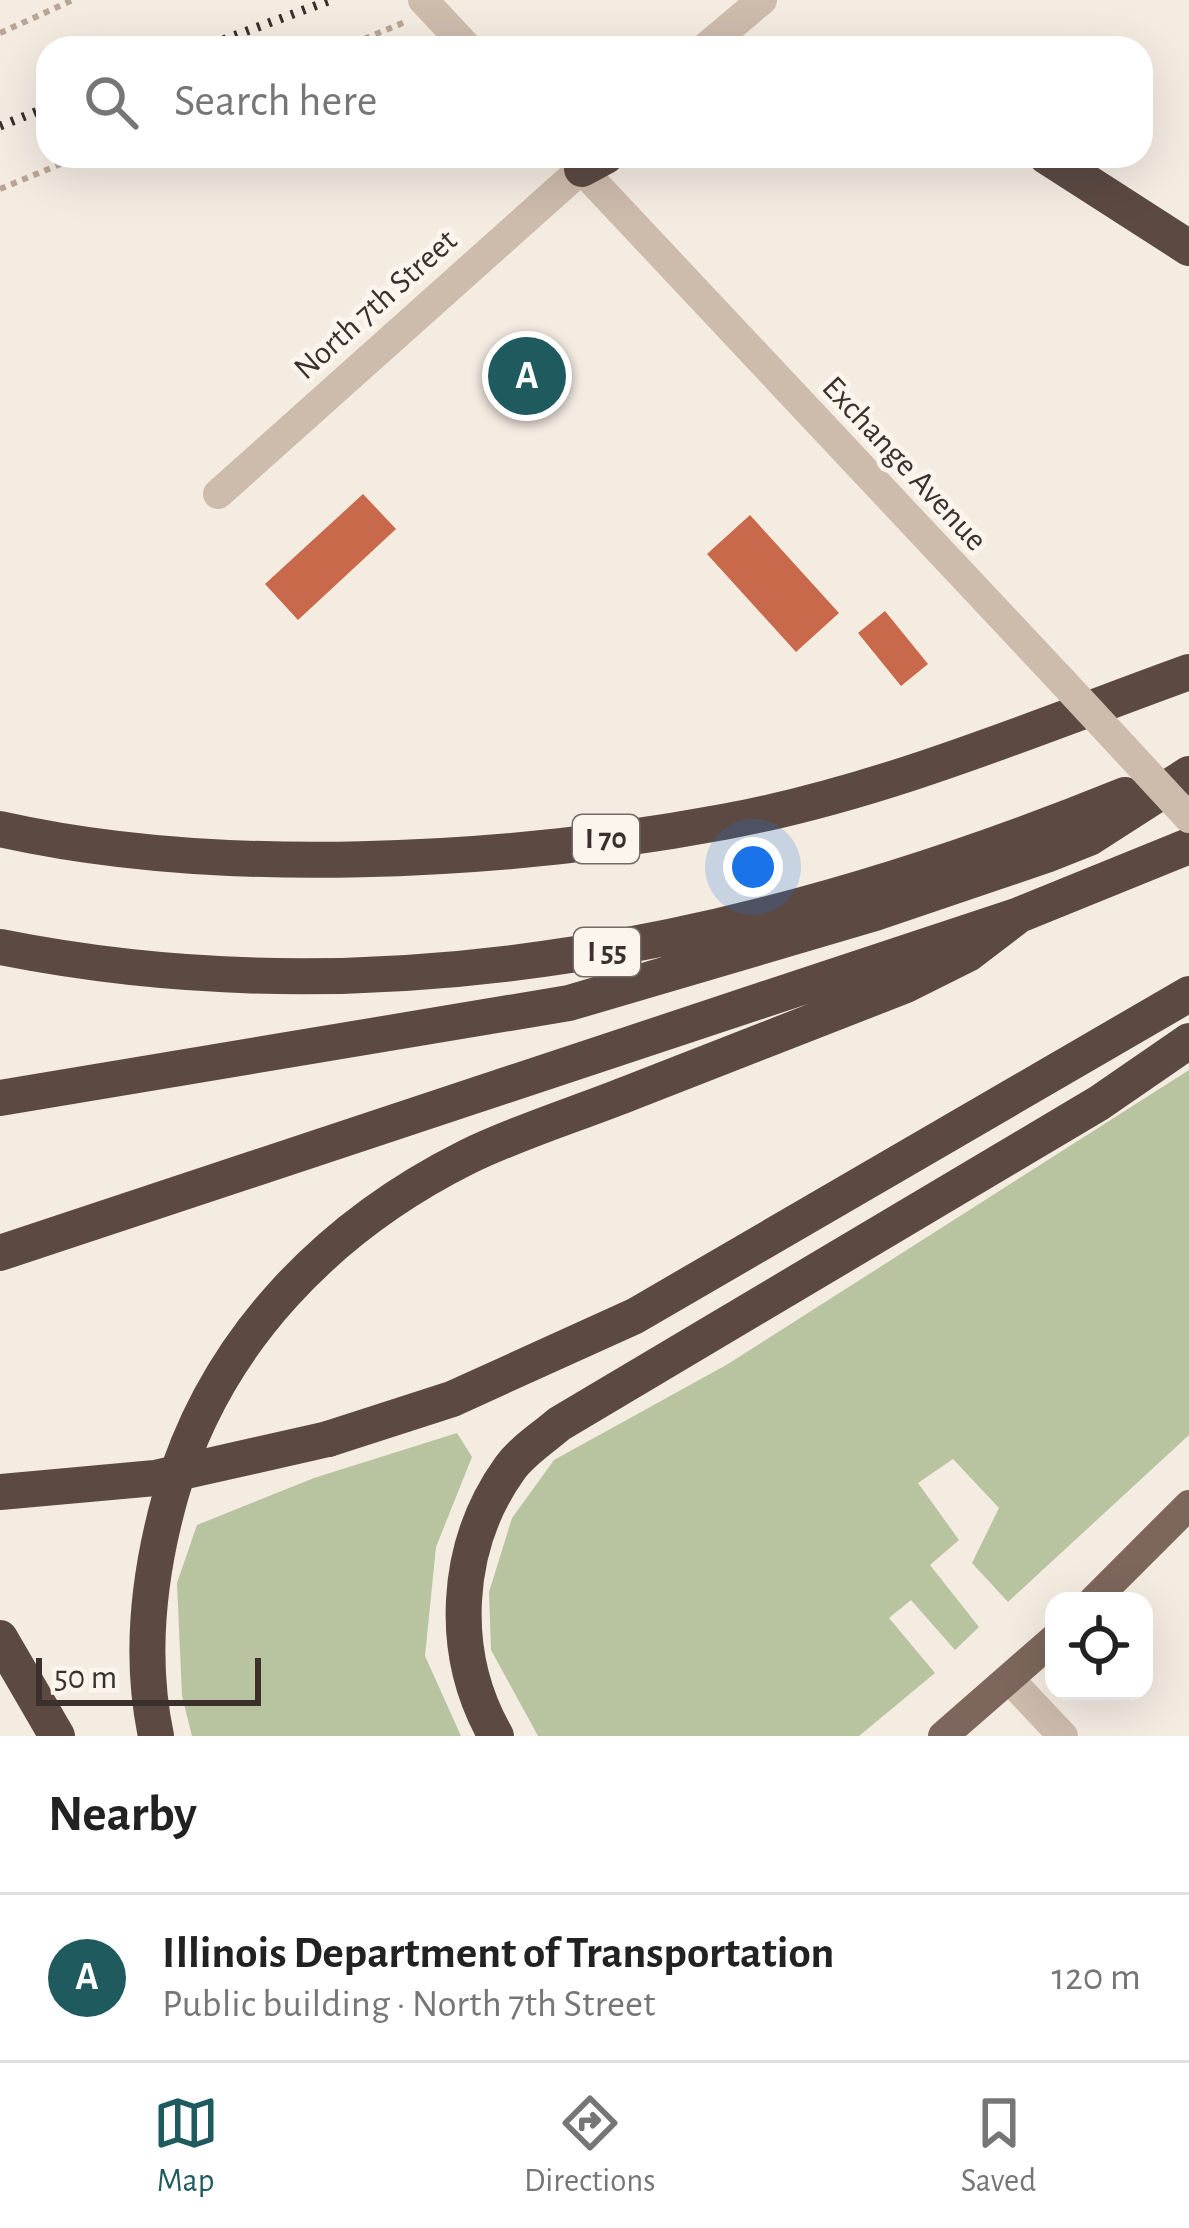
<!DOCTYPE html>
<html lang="en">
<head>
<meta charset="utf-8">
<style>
	body { margin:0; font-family:"Alegreya Sans",sans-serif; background:#f6f6f6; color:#222 }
	.controls { position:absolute; right:36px; bottom:36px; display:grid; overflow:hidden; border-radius:24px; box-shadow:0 12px 48px #0002 }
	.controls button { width:108px; height:108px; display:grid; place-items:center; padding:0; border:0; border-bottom:3px solid #e0e0e0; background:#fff; color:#222; font:60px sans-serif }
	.scale { position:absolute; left:36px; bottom:30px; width:225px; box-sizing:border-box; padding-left:12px; border:6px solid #3b302b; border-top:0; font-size:33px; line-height:42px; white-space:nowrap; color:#3b302b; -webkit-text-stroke:9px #fbf5ee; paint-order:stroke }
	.you { position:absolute; left:753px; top:867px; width:42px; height:42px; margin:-30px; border:9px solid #fff; border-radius:50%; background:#1a73e8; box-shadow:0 0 0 18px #1a73e833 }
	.badge { display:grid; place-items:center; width:78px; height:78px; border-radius:50%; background:#1f5a5e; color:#fff; font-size:39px; font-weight:700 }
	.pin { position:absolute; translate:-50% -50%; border:6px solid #fff; box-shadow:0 3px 12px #0006 }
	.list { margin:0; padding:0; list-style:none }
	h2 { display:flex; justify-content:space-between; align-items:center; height:156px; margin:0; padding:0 48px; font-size:51px }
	h2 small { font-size:39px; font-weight:400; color:#767676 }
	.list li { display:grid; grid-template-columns:78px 1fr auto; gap:36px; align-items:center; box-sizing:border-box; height:168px; padding:0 48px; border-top:3px solid #e0e0e0 }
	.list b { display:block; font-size:45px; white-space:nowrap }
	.list p { margin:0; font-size:39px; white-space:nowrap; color:#767676 }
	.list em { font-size:39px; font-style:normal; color:#767676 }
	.icon { flex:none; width:66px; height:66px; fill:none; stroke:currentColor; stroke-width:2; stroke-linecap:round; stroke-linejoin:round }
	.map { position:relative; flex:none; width:1189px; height:1736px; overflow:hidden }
	.search { position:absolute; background:#fff; box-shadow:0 12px 48px #0002; left:36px; right:36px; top:36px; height:132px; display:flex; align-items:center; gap:30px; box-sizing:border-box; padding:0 42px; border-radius:36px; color:#767676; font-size:45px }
	.sheet { height:324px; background:#fff }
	nav { display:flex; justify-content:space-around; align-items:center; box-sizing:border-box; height:168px; border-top:3px solid #e0e0e0; background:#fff; font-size:33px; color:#767676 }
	nav a { display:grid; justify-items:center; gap:6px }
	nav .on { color:#1f5a5e }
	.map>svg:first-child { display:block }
	.green { fill:#b8c4a0 }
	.building { fill:#c8694b }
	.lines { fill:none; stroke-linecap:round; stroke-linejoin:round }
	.path { stroke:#b9a596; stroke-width:6; stroke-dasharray:6 6; stroke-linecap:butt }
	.minor { stroke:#cdbbac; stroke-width:30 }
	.major { stroke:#7d675c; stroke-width:30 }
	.highway { stroke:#5c4a42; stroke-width:36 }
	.rail { stroke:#3b302b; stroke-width:9; stroke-dasharray:3 9; stroke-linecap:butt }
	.minor-bridge { stroke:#cdbbac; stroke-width:30 }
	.highway-bridge { stroke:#5c4a42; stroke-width:36 }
	.labels { text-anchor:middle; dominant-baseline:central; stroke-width:10; stroke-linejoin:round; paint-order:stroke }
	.shield { fill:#fbf5ee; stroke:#756b66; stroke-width:3 }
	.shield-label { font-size:30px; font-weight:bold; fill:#3b302b }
	.street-label { font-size:33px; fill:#3b302b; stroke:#fbf5ee }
</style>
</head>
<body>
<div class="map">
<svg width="1189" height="1736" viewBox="0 0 1189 1736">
	<rect width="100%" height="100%" fill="#f4ebe1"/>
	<path class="green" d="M1189,1070V1435L1008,1602L972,1563L999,1508L953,1459L918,1483L959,1540L930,1565L979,1627L955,1650L911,1600L889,1618L935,1673L859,1736H538L491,1650L489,1592L512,1518L554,1460L728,1364Z
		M457,1433L472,1457L436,1547L425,1656L461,1736H192L182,1696L177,1583L197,1525L314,1478Z"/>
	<path class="building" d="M363,494L396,529L298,620L265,584Z
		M750,515L839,613L796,652L707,554Z
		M885,611L928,664L901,686L858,633Z"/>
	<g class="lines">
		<path class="path" d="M0,33L73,0
			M342,48L405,22
			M0,189L80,156"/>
		<path class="minor" d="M423,0L468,48
			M705,48L762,0
			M569,156L1062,681
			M218,494L594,158
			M1012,1682L1063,1736"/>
		<path class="major" d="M1093,1601L1189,1505
			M943,1736L1054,1639"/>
		<path class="highway" d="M1046,156L1189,248
			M582,169L606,156
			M0,829C218,878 504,863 723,822C882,793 1037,727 1189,672
			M0,947C386,1024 765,941 1125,795
			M0,1098L569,1003L875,913L1046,855L1089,838L1189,774
			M0,1253L1019,915L1189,846
			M328,1439L452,1399L635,1316L1189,994
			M0,1638L57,1736
			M156,1736C139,1656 149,1572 171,1494C215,1342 327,1227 467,1157C518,1132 574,1115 627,1094C720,1058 813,1021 906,985L968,954L1019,915
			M496,1736C448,1653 454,1546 510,1468C522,1451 543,1438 559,1424L1099,1103L1189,1041"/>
		<path class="rail" d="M201,48L331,0
			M0,126L48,107"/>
		<path class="minor-bridge" d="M1062,681L1189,818"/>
		<path class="highway-bridge" d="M0,1492L155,1478L328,1439"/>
	</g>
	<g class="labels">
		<g class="shield">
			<rect x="573" y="815" width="66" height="48" rx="9"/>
			<rect x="574" y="928" width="66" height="48" rx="9"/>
		</g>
		<g class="shield-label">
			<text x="606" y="839">I 70</text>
			<text x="607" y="952">I 55</text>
		</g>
		<g class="street-label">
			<text transform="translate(376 305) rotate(-42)">North 7th Street</text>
			<text transform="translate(904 464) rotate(47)">Exchange Avenue</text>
		</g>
	</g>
</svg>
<div class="controls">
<button><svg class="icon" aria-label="locate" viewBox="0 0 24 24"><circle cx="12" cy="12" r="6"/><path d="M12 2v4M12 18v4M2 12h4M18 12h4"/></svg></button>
</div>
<div class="scale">50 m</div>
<div class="you"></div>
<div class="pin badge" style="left:527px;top:376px">A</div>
<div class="search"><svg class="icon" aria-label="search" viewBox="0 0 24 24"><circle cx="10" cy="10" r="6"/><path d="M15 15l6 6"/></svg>Search here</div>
</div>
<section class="sheet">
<h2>Nearby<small></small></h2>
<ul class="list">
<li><span class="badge">A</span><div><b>Illinois Department of Transportation</b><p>Public building · North 7th Street</p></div><em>120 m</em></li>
</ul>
</section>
<nav>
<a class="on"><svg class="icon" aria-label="map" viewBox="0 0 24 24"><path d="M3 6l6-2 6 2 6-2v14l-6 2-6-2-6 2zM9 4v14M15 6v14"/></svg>Map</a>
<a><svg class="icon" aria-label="directions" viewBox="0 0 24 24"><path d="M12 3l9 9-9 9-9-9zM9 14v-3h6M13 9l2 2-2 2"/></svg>Directions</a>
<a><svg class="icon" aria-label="saved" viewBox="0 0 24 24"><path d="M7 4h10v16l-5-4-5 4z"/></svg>Saved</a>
</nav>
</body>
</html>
